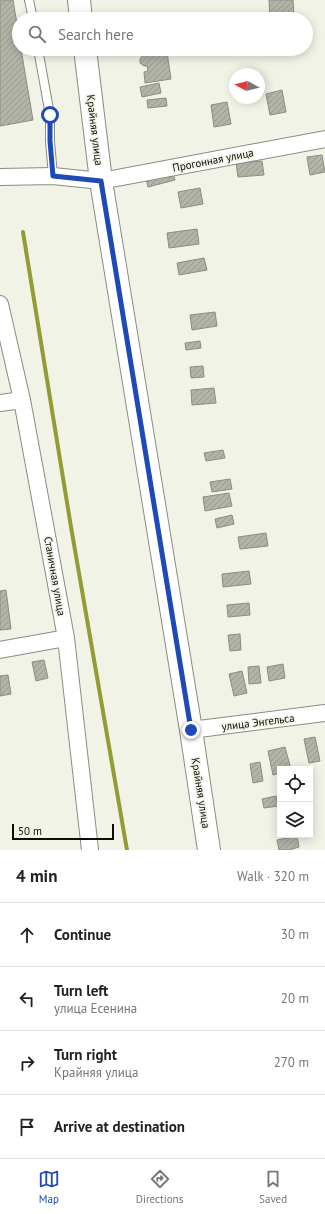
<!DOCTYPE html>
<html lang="en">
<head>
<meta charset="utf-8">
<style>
  :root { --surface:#fff; --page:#f2f2f2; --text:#222; --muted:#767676; --line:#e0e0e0; --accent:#1d4ab7 }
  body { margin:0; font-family:"PT Sans",sans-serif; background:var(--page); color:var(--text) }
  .controls { position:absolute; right:12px; bottom:12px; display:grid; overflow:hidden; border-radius:0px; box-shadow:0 2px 10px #0003 }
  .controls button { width:36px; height:36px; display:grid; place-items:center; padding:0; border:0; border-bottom:1px solid var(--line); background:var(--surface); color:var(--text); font:20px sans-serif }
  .compass { position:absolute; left:229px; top:68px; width:36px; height:36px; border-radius:50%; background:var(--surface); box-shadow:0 2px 10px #0003; rotate:277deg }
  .scale { position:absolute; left:12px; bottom:10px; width:102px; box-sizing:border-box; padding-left:4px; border:2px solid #0c0c08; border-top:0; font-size:11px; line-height:14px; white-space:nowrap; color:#0c0c08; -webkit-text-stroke:3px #f1f3e6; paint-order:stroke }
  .stop { position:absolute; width:12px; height:12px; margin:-9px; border:3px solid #1d4ab7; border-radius:50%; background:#fff }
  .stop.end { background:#1d4ab7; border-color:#fff; box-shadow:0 1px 4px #0008 }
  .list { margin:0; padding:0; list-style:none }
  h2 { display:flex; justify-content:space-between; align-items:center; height:52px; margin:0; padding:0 16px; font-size:17px }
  h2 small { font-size:13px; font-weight:400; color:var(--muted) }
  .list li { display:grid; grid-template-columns:26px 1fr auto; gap:12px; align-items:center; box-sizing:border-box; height:64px; padding:0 16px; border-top:1px solid var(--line) }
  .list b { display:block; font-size:15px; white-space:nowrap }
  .list p { margin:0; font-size:13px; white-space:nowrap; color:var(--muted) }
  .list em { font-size:13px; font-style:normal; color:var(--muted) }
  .icon { flex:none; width:22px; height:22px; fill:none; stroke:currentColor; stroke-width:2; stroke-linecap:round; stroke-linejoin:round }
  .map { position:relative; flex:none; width:325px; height:850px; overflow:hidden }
  .search { position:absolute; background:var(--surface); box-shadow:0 2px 10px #0003; left:12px; right:12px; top:12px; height:44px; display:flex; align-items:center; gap:10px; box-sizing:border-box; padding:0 14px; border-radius:22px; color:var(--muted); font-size:15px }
  .sheet { height:308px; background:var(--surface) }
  nav { display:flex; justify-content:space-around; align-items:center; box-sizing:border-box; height:56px; border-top:1px solid var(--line); background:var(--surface); font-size:11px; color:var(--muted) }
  nav a { display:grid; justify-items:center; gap:2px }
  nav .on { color:var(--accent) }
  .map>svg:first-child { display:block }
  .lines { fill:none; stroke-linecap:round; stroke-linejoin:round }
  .stream { stroke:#939b34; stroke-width:4 }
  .building { fill:url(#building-hatch); stroke:#8b8d81 }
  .lane-casing { stroke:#8b8c81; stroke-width:10 }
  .street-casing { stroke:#8b8c81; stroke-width:18 }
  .secondary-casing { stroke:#8b8c81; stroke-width:24 }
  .lane { stroke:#fff; stroke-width:8 }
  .street { stroke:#fff; stroke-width:16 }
  .secondary { stroke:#fff; stroke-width:22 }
  .route { stroke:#1d4ab7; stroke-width:5 }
  .labels { text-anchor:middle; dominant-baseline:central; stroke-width:3; stroke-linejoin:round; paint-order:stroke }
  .street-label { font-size:11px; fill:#0c0c08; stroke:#f1f3e6 }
</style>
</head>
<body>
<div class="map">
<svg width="325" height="850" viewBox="0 0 325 850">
  <defs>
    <pattern id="building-hatch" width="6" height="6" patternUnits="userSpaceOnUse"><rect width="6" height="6" fill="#b2b4a8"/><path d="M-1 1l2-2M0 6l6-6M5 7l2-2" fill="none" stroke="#989a8f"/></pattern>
  </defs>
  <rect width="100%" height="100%" fill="#f1f3e6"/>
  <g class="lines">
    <!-- stream -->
    <path class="stream" d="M23,232L71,527L127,850"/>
  </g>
  <!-- building -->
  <path class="building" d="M0,0H13L19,36V49H21L33,120L0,126Z
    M269,0H293L294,15L281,16V19H270Z
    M167,52L171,79L145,83L144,72L148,71L147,66H144L140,63V59L143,55Z
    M159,83L161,93L142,97L140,87Z
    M282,90L286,112L270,115L266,94Z
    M166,98L167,106L148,108L147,100Z
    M227,102L231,124L214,127L211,105Z
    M322,155L325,172L310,175L307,157Z
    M262,161L264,175L238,177L236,163Z
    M171,167L175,180L148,187L145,174Z
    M200,188L203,204L181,208L178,192Z
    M197,229L199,244L169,248L167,233Z
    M204,258L207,270L179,275L177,263Z
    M215,312L217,326L192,330L190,315Z
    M200,341L201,348L186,350L185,343Z
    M203,366L204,377L191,378L190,367Z
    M214,388L216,403L192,405L191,390Z
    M223,450L225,458L206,461L204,453Z
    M230,479L232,489L212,492L210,482Z
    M229,493L232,506L205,511L203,497Z
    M232,515L234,524L217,528L215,519Z
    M266,533L268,546L240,549L238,537Z
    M249,571L251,584L223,587L222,574Z
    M6,590L11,629L0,630V591Z
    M249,603L250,615L228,617L227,605Z
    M240,634L241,650L230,651L228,635Z
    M44,660L48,678L36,681L32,662Z
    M283,664L285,678L269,681L267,667Z
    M259,666L261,683L249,684L248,667Z
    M242,671L247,693L234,696L229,674Z
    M8,675L11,694L0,696V676Z
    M315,737L320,761L309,763L304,739Z
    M285,747L291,769H280V773L273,775L268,751Z
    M260,762L263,781L253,783L250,764Z
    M276,796L278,806L264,808L262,799Z
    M297,836L299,847L289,850H279L277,840Z"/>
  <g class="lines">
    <!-- lane casing -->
    <g class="lane-casing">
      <path id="lane" d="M29,0L33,19
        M38,49L50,115V141L53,176"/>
    </g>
    <!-- street casing -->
    <g class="street-casing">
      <path id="street" d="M0,177L53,176L101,181L325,139
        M0,304L22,400L66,638L90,850
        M0,403L22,400
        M0,650L66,638
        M191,730L325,713"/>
    </g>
    <!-- secondary casing -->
    <g class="secondary-casing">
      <path id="secondary" d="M79,0L81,19
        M85,49L101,181L191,730L209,850"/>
    </g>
    <!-- lane -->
    <use href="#lane" class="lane"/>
    <!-- street -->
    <use href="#street" class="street"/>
    <!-- secondary -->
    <use href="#secondary" class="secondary"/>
  </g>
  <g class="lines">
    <!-- route -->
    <path class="route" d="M50,115V141L53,176L101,181L191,730"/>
  </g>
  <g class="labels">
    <!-- street labels -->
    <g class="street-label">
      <text transform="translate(95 130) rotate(83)">Крайняя улица</text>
      <text transform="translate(213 160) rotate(-11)">Прогонная улица</text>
      <text transform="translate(55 576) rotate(80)">Станичная улица</text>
      <text transform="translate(258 722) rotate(-7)">улица Энгельса</text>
      <text transform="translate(201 793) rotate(81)">Крайняя улица</text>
    </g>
  </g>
</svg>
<div class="controls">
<button><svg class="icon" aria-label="locate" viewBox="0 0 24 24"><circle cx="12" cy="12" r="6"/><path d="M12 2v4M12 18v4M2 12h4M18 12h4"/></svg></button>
<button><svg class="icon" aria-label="layers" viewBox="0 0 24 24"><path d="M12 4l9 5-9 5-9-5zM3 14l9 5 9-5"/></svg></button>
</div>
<svg class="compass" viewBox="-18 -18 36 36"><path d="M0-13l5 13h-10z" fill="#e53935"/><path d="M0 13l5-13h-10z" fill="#767676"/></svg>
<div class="scale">50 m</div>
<div class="stop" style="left:50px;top:115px"></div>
<div class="stop end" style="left:191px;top:730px"></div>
<div class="search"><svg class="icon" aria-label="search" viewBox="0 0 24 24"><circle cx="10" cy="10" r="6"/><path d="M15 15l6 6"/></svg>Search here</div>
</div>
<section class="sheet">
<h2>4 min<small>Walk · 320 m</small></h2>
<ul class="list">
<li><svg class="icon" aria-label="ahead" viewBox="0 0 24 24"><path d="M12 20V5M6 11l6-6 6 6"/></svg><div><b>Continue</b></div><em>30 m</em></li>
<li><svg class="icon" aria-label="left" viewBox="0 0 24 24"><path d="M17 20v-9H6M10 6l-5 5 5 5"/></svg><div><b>Turn left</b><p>улица Есенина</p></div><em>20 m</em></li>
<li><svg class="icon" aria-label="right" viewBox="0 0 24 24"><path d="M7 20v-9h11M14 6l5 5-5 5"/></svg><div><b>Turn right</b><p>Крайняя улица</p></div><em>270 m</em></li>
<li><svg class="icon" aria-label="arrive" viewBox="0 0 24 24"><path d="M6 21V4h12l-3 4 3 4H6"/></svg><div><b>Arrive at destination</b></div></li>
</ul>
</section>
<nav>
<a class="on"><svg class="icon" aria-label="map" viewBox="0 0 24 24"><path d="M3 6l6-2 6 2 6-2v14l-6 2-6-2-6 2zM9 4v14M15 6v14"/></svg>Map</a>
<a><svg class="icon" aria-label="directions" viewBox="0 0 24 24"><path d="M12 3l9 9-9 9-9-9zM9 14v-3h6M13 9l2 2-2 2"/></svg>Directions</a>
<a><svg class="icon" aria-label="saved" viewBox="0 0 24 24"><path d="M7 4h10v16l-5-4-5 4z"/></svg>Saved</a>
</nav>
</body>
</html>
